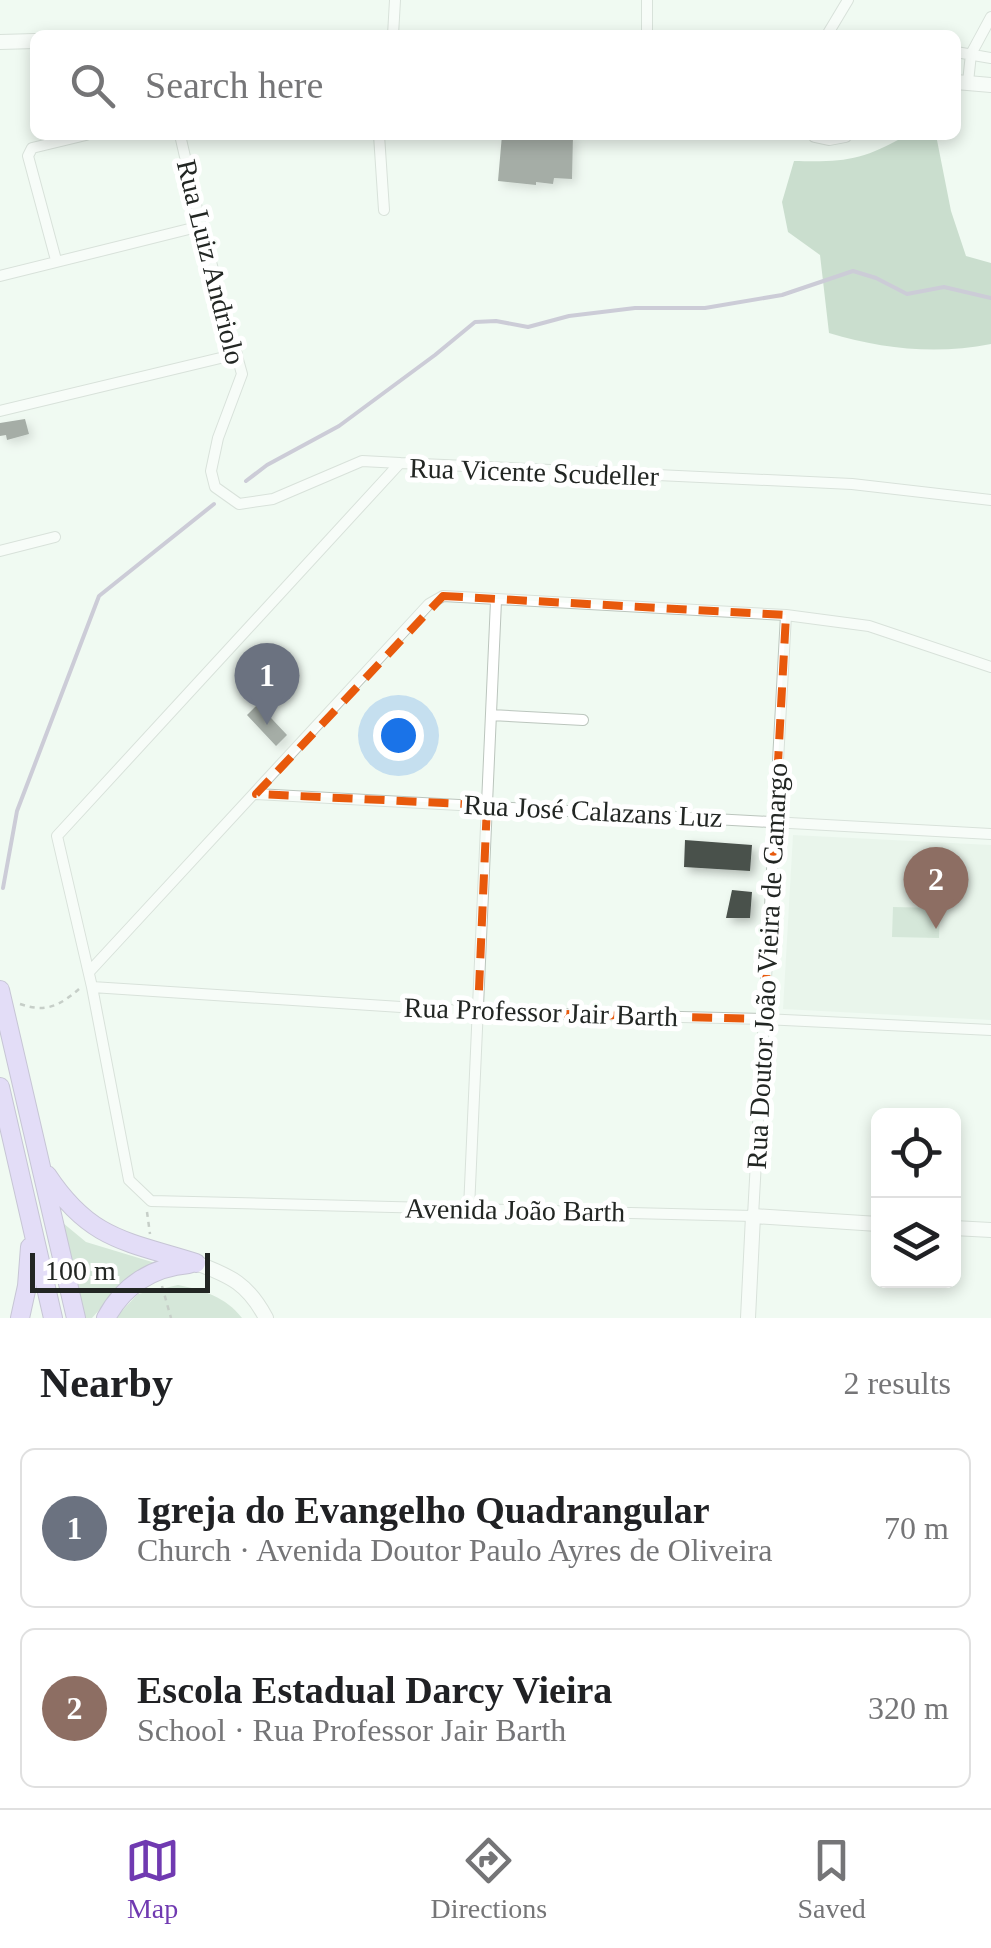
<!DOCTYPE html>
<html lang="en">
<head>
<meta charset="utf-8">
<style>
  :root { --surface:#fff; --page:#f2f2f2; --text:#202124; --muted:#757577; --line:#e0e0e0; --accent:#703ab1 }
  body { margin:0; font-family:Georgia,serif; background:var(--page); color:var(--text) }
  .controls { position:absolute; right:30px; bottom:30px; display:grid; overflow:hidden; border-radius:15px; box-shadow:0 5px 15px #0003 }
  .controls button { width:90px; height:90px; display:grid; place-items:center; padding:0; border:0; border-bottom:2px solid var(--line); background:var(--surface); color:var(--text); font:50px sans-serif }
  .scale { position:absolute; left:30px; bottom:25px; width:180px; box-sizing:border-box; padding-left:10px; border:5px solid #222623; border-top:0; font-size:28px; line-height:35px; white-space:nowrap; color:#222623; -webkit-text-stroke:8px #fff; paint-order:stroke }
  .you { position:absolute; left:398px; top:735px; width:35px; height:35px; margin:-25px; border:8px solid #fff; border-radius:50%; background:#1a73e8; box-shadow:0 0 0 15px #1a73e833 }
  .badge { display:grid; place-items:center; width:65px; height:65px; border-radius:50%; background:var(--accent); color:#fff; font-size:32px; font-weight:700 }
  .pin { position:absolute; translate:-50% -82px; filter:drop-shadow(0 2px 5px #0008) }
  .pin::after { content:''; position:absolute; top:52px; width:35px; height:30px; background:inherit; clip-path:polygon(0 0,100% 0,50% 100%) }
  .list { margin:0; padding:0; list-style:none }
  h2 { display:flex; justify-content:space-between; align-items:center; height:130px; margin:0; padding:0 40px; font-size:42px }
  h2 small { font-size:32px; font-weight:400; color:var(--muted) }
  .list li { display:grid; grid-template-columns:65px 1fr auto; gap:30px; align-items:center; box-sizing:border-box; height:160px; margin:0 20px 20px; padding:0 20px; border:2px solid var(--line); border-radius:15px }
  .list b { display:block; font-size:38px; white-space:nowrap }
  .list p { margin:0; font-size:32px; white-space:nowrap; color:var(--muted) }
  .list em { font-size:32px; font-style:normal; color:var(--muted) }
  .icon { flex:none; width:55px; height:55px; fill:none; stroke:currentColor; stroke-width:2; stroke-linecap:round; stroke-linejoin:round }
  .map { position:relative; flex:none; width:991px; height:1318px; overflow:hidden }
  .search { position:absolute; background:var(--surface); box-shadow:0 5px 15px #0003; left:30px; right:30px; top:30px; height:110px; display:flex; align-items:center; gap:25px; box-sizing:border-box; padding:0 35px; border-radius:15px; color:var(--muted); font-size:38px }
  .sheet { height:490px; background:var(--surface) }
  nav { display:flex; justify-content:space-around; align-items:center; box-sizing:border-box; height:140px; border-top:2px solid var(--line); background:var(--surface); font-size:28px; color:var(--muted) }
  nav a { display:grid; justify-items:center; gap:5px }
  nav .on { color:var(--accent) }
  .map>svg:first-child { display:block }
  .built { fill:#dff0e3 }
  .green { fill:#b4d1ba }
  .forest { fill:#9cbda3 }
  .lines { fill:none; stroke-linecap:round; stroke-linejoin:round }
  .stream { stroke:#a095b7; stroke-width:4 }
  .building { fill:#49514b; filter:url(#shadow) }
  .street-casing { stroke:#bbc5bd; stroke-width:12 }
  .secondary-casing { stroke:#bbc5bd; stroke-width:16 }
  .highway-casing { stroke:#9486b1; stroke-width:20 }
  .path { stroke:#939a94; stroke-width:2.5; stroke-dasharray:5 5; stroke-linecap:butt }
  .street { stroke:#fff; stroke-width:10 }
  .secondary { stroke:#fff; stroke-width:14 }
  .highway { stroke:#d2bafd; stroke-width:18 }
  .marked { fill:none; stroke:#e8590c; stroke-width:8; stroke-dasharray:20 12; stroke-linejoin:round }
  .labels { text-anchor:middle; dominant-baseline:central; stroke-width:10; stroke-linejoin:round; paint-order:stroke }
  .street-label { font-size:28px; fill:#222623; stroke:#fff }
</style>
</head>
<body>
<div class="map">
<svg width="991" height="1318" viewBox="0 0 991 1318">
  <defs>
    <filter id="shadow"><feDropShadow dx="4.5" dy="4.5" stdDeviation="5" flood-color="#0004"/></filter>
  </defs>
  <rect width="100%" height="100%" fill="#f0faf2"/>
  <!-- built -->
  <path class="built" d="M793,835L991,845V1020L783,1009Z"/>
  <!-- green -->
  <path class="green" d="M893,907L940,908L939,938L892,937Z
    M63,1223L86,1242L162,1265L126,1280L92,1318H76Z
    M178,1285C203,1290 226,1297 242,1318H115L138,1294Z"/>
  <!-- forest -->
  <path class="forest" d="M907,135H936L951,211L966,256L991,263V344C936,355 882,349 829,333L820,255L788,232L782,202L794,161C845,162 861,161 907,135Z"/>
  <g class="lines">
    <!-- stream -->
    <path class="stream" d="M246,481L267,465L339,426L435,355L475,322L496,321L528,327L569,316L635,308H705L782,295L853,271L876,278L907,294L944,287L991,298
      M3,888L17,811L99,596L214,504"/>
  </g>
  <!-- building -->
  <path class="building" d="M502,135H573L572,179L554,178L553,184L536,182V185L498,181Z
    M25,419L29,434L7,440L6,435L0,436V423Z
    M258,704L287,735L276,746L247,715Z
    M685,840L752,845L750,871L684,867Z
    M732,890L752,892L750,918H726Z"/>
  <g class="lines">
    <!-- street casing -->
    <g class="street-casing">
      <path id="street" d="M647,0V35
        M393,35L395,0
        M827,35L848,0
        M956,52L991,58
        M968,82L971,54L991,17
        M180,135L201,226L242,374L218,438L211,471L215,487L239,504L273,499L362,461L400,463
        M379,135L384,210
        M56,260L28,156L32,148L86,135
        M0,276L201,226
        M0,411L237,354
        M0,551L55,537
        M786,615L753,1216L151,1201L129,1180L92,987L57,836L400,463L852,484L991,500
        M491,715L583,720
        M256,794L991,834
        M89,972L429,604L443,596L786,615L869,626L991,667
        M92,987L478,1012L764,1019L991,1030
        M469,1209L496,601"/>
    </g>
    <!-- secondary casing -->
    <g class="secondary-casing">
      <path id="secondary" d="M0,42L35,41
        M956,82L991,85
        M815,135L829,138L845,135
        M954,1228L991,1230
        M196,1263C231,1276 248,1284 266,1318
        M748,1318L753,1216L878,1224"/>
    </g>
    <!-- highway casing -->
    <g class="highway-casing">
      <path id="highway" d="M0,990L76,1318
        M0,1087L53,1318
        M47,1175C90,1240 126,1241 196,1263
        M20,1318L27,1286L30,1247
        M106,1318C123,1286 152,1267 189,1264"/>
    </g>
    <!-- path -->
    <path class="path" d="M20,1004C46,1013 59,1006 79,989
      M147,1212L150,1234
      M162,1286L171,1318"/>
    <!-- street -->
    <use href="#street" class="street"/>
    <!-- secondary -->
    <use href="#secondary" class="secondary"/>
    <!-- highway -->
    <use href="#highway" class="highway"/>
  </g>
  <!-- marked area -->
  <path d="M0 0H991V1318H0ZM443,596L786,615L764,1019L478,1012L487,805L256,794Z" fill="#f0faf2" fill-opacity=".55" fill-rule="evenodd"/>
  <path class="marked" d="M443,596L786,615L764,1019L478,1012L487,805L256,794Z"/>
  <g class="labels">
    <!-- street labels -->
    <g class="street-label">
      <text transform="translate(211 262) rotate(76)">Rua Luiz Andriolo</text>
      <text transform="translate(534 472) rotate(2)">Rua Vicente Scudeller</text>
      <text transform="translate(593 811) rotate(3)">Rua José Calazans Luz</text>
      <text transform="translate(767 966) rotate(-87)">Rua Doutor João Vieira de Camargo</text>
      <text transform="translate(541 1012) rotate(2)">Rua Professor Jair Barth</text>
      <text transform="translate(515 1210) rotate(1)">Avenida João Barth</text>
    </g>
  </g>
</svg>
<div class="controls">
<button><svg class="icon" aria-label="locate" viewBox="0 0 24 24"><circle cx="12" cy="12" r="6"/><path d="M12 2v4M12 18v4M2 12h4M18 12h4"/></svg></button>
<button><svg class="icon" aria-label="layers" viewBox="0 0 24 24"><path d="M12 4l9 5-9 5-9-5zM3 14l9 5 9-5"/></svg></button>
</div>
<div class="scale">100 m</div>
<div class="you"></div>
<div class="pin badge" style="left:267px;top:725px;background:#6b7280">1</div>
<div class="pin badge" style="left:936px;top:929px;background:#8d6e63">2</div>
<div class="search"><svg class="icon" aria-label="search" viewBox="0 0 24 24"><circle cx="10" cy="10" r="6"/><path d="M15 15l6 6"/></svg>Search here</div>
</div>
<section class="sheet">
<h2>Nearby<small>2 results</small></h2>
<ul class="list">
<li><span class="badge" style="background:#6b7280">1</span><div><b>Igreja do Evangelho Quadrangular</b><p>Church · Avenida Doutor Paulo Ayres de Oliveira</p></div><em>70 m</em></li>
<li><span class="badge" style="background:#8d6e63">2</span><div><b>Escola Estadual Darcy Vieira</b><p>School · Rua Professor Jair Barth</p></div><em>320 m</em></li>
</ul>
</section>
<nav>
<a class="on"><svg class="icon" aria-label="map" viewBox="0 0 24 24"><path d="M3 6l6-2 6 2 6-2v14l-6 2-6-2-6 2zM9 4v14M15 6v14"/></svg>Map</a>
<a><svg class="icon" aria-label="directions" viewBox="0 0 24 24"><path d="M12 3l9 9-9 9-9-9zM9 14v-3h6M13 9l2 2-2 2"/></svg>Directions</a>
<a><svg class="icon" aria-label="saved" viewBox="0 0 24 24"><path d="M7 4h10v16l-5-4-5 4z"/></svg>Saved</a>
</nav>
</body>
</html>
